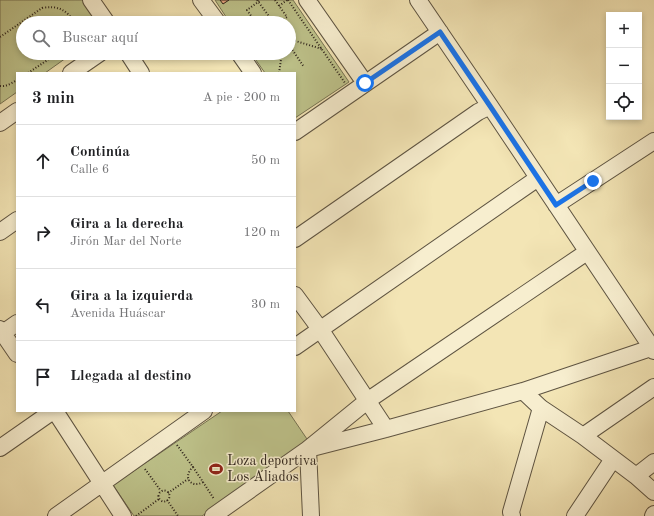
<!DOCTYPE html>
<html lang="es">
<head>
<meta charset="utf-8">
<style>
  :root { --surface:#fff; --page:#f6f6f6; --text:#202124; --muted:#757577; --line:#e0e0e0 }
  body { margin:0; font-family:"Old Standard TT",serif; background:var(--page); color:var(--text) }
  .controls { position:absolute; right:12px; top:12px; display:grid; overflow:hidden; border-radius:0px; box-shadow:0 2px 6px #0003 }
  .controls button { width:36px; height:36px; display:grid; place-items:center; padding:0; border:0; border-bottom:1px solid var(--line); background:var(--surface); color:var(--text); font:20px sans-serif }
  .stop { position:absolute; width:12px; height:12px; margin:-9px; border:3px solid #1a73e8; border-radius:50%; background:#fff }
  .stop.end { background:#1a73e8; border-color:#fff; box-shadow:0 1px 4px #0008 }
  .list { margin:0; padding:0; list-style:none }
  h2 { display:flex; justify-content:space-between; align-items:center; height:52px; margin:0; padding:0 16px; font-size:17px }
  h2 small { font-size:13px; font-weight:400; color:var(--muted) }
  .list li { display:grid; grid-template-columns:26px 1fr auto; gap:12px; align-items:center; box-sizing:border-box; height:72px; padding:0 16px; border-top:1px solid var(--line) }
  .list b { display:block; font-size:15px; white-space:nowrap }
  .list p { margin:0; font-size:13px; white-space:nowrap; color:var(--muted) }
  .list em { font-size:13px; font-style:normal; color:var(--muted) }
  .icon { flex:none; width:22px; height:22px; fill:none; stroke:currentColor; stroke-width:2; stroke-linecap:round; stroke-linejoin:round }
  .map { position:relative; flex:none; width:654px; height:516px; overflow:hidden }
  .search { position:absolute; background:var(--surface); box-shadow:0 2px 6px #0003; left:16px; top:16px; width:280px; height:44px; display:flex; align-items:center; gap:10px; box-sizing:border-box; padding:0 14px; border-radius:22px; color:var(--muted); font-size:15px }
  .panel { position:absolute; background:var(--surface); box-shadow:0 2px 6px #0003; left:16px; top:72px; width:280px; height:340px; border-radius:0px }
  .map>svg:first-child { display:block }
  .green { fill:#bec38b; stroke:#767353 }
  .building { fill:#e8a480; stroke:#2d231b }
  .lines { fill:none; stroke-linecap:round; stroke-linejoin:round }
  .minor-casing { stroke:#5e5442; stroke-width:18 }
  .path { stroke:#2d231b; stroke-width:2; stroke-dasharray:1 2; stroke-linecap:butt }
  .minor { stroke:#f7eecf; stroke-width:16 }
  .route { stroke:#1a73e8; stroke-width:5 }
  .labels { text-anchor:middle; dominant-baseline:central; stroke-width:3; stroke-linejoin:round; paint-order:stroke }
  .poi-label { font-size:14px; fill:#2d231b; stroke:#f7eecf; text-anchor:start }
</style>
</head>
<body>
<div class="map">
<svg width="654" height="516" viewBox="0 0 654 516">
  <rect width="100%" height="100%" fill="#f3e5b5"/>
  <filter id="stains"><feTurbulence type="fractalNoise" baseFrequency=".005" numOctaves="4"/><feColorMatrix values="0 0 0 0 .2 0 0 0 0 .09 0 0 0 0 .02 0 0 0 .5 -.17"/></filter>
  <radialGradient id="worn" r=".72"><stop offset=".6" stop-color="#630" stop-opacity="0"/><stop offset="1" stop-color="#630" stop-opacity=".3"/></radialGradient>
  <!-- green -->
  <path class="green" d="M0,0H83L100,23H23V53H73L45,73H17V92L0,104Z
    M215,0H293L349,82L295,118V73H265L251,53H289V23H230Z
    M222,411H288L309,442L202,516H134L113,485Z"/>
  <!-- building -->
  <path class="building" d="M220,0H229L223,4Z"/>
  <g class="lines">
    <!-- minor casing -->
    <g class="minor-casing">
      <path id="minor" d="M91,0L107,23
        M201,0L218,23
        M307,0L365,83
        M418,0L490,106L654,351
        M128,53L141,73
        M239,53L253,73
        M71,73L100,53
        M0,123L17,111
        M295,132L440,32
        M556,205L654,141
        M0,232L17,220
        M295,239L478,112L490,106
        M295,295L320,329L386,429
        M0,329L17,354
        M0,335L17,323
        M295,347L538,178
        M523,391L541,408L583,436L636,476L654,492
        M55,411L123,516
        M583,436L654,387
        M0,448L53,411
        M636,476L654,462
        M56,516L204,411
        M213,516L308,449L367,401L587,252
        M311,516L308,449L386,429L523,391L651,348
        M512,516L511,512L541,408
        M575,516L613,459
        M653,516L654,514"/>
    </g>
    <!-- path -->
    <path class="path" d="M257,0L274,23
      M275,0L287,17L278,23
      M288,0L345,83
      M279,6L287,0
      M250,23L254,20
      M256,23L247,10L261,0
      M0,37L42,8C58,5 67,10 75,23
      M289,39L322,49
      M289,45L304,67
      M28,73L58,53
      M279,73L282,53
      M0,86C6,87 12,83 17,80
      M177,445L193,467
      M193,467L203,482C191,489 182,477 193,467Z
      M145,469L161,491
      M203,482L214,499
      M158.5 496a5.5 5.5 0 1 1 11 0a5.5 5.5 0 1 1-11 0Z
      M168,493L188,479
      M167,500L178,516
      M136,516L159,499"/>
    <!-- minor -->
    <use href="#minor" class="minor"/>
  </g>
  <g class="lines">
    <!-- route -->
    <path class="route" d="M365,83L440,32L490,106L556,205L593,181"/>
  </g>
  <!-- icons -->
  <defs>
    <g id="stadium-bare" transform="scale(1.08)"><path d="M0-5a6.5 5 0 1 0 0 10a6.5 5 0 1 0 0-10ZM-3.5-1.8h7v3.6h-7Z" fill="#8f2418" stroke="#f7eecf" stroke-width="2.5" paint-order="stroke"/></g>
  </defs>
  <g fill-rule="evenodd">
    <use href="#stadium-bare" x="216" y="469"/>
  </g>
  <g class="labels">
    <!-- poi labels -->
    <g class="poi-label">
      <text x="227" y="461">Loza deportiva<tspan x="227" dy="16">Los Aliados</tspan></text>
    </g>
  </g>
  <rect width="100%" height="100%" filter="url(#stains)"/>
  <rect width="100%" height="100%" fill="url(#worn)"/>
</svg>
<div class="controls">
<button>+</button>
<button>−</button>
<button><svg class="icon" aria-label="locate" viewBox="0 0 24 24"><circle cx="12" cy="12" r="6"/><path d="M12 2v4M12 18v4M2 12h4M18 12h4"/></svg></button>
</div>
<div class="stop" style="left:365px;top:83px"></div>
<div class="stop end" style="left:593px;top:181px"></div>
<div class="search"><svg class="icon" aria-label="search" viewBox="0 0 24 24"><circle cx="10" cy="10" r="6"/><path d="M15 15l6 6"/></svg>Buscar aquí</div>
<section class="panel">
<h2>3 min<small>A pie · 200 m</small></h2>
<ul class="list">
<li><svg class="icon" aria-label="ahead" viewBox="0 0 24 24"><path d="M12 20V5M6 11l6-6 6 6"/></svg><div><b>Continúa</b><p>Calle 6</p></div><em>50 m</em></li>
<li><svg class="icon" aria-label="right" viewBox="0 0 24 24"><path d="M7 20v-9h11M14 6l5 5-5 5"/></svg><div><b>Gira a la derecha</b><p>Jirón Mar del Norte</p></div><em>120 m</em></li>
<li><svg class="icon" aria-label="left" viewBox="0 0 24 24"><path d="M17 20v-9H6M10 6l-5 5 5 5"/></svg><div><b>Gira a la izquierda</b><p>Avenida Huáscar</p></div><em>30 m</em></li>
<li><svg class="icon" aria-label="arrive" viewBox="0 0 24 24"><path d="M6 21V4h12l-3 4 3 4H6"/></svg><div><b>Llegada al destino</b></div></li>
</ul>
</section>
</div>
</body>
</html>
